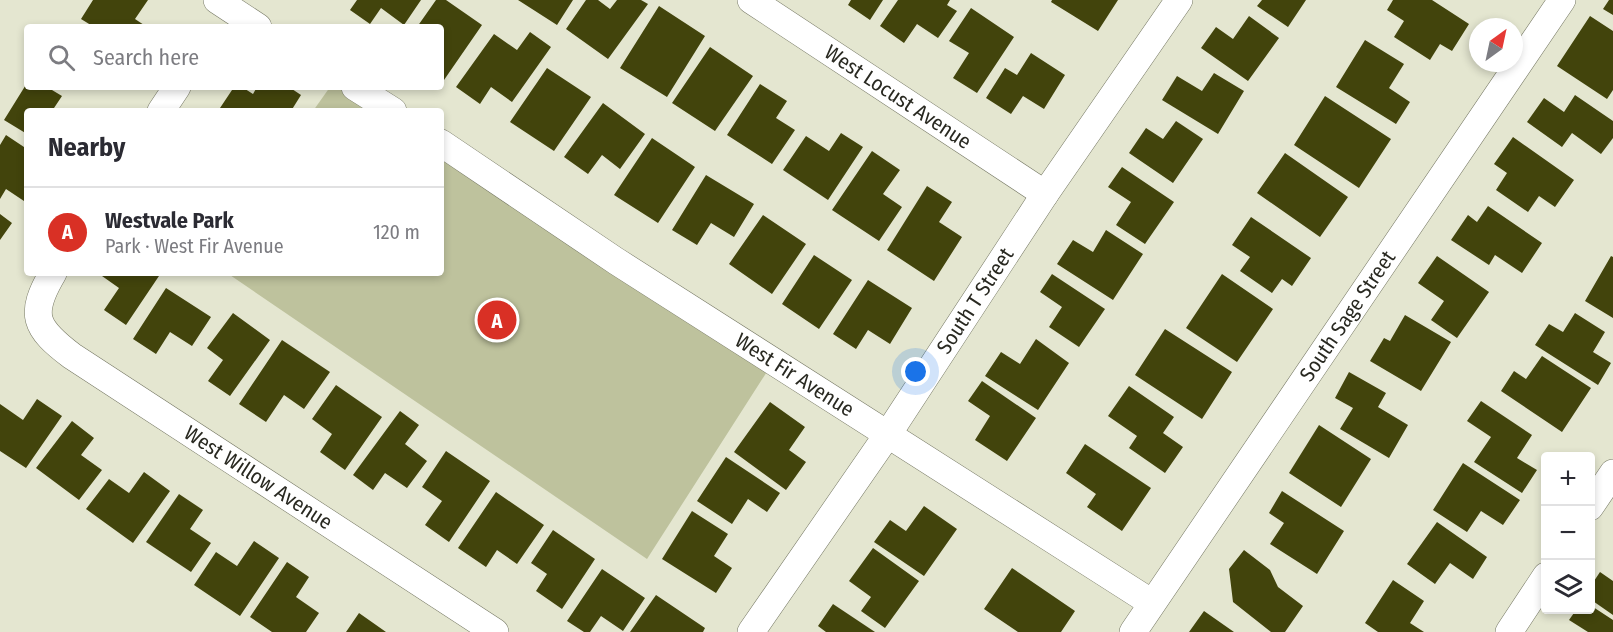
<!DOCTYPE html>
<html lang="en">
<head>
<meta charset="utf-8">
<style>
  :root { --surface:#fff; --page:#f2f2f3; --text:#2b2b33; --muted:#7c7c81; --line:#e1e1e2; --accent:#d93025 }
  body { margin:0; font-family:"Fira Sans Condensed",sans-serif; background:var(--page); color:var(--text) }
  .controls { position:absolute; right:18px; bottom:18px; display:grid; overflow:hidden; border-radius:6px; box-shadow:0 3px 9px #0003 }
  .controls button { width:54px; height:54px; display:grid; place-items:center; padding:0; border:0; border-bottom:2px solid var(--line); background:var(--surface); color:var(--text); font:30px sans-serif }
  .compass { position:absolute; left:1469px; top:18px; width:54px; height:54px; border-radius:50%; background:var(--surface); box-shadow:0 3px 9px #0003; rotate:33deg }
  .you { position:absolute; left:916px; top:372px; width:21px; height:21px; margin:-15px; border:4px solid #fff; border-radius:50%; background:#1a73e8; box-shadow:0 0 0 9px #1a73e833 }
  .badge { display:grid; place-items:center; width:39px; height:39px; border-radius:50%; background:var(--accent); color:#fff; font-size:20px; font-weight:700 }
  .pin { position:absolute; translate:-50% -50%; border:3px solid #fff; box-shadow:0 2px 6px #0006 }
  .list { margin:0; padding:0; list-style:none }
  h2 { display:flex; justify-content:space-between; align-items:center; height:78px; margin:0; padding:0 24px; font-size:26px }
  h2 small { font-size:20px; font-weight:400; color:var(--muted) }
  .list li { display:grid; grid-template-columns:39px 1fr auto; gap:18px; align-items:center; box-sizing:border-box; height:90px; padding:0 24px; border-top:2px solid var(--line) }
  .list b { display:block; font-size:22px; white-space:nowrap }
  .list p { margin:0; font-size:20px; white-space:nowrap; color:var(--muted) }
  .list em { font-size:20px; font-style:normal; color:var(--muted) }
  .icon { flex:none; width:33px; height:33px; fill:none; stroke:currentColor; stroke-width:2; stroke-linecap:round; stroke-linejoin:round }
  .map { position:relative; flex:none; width:1613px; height:632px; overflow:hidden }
  .search { position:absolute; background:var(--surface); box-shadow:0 3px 9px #0003; left:24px; top:24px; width:420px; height:66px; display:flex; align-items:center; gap:15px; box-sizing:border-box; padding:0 21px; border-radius:6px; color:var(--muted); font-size:22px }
  .panel { position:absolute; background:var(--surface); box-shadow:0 3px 9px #0003; left:24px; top:108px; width:420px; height:168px; border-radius:6px }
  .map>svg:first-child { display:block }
  .green { fill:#bec29d }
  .building { fill:#42440c }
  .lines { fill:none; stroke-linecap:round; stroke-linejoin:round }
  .minor-casing { stroke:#757763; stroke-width:28 }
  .minor { stroke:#fff; stroke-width:27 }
  .labels { text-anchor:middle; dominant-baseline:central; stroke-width:6; stroke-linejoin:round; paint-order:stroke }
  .street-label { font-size:21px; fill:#292921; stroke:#e4e6d0 }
</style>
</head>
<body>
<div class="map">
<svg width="1613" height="632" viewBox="0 0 1613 632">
  <rect width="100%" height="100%" fill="#e4e6d0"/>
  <!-- green -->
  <path class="green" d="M330,87H346L382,111H313Z
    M441,150L770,367L647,559L227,273H441Z"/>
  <!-- building -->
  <path class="building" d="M93,0H148L135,19L147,27H94L81,19Z
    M357,0H421L404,25L381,8L370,24L350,10Z
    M436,0H446L482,25L444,80L441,78V27H417Z
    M518,0H573L557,25Z
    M586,0H598L610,9L617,0H641L648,4L608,59L566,29Z
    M851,0H883L870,20L848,5Z
    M898,0H950L947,5L957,11L938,38L917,24L904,43L880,26Z
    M1052,0H1118L1098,31L1051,2Z
    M1262,0H1306L1288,27L1257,6Z
    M1393,0H1432L1469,24L1452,51L1440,44L1430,60L1394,37L1404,21L1387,10Z
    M1609,0H1613V15L1603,9Z
    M659,6L705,36L667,97L620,68Z
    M971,8L1014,37L977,93L953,78L969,53L949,41Z
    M1249,16L1279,38L1248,81L1201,48L1216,27L1233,39Z
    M1590,16L1613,31V90L1607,99L1557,66Z
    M530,32L551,47L512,102L491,87L480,104L456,87L494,34L517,50Z
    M1365,40L1404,64L1389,88L1410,102L1396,124L1336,87Z
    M710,47L753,76L715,131L672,103Z
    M1031,53L1065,75L1044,109L1023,96L1011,114L986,98L1005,68L1017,75Z
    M547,68L591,97L554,151L510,122Z
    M1214,73L1244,91L1218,134L1162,100L1177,76L1202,91Z
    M27,83V87H47L62,96L52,111H27V134L4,120Z
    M760,84L787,101L776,118L795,130L772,164L727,135Z
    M234,87H242L253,94L257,87H289L301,95L291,111H225L220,108Z
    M1575,95L1613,121V138L1601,154L1572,133L1562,147L1527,122L1544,98L1564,112Z
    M1325,96L1391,139L1359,188L1294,145Z
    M603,103L645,134L620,169L602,155L588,174L564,157Z
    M1176,121L1203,139L1173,183L1129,153L1146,128L1163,139Z
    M841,133L863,147L828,200L783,170L806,136L829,151Z
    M6,135L27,149V203L6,189L0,199V145Z
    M1513,137L1574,180L1555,207L1539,196L1528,212L1496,190L1507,173L1494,164Z
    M652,138L695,167L658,223L614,195Z
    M872,151L900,170L883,194L902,207L879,241L832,210Z
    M1285,153L1348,197L1320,237L1257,193Z
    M1122,167L1174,202L1145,244L1116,225L1131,202L1108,187Z
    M706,175L754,204L734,237L711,223L697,245L672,230Z
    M927,186L952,202L939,222L962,237L934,281L887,250Z
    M1488,206L1542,243L1522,273L1495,255L1489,265L1451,240L1468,215L1477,222Z
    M0,214L12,223L0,240Z
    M763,215L806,244L772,294L729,264Z
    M1251,217L1311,258L1292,286L1282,279L1272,293L1240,271L1250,257L1232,245Z
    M1106,230L1143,254L1113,300L1057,264L1073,240L1093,252Z
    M814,255L852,280L819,329L782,304Z
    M1437,256L1489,292L1457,338L1431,320L1444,301L1418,283Z
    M1611,256L1613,257V318L1585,301Z
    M103,273H161L126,325L104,310L119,288L102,276Z
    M1052,274L1105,309L1079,347L1049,327L1062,307L1040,292Z
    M1222,274L1273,309L1237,362L1186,328Z
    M868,280L912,308L890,344L868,330L856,349L833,334Z
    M166,288L211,317L192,346L170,332L156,354L133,339Z
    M233,313L270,340L230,396L208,381L223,360L207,348Z
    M1575,313L1605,332L1593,352L1611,363L1598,385L1535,345L1549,324L1563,332Z
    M1405,315L1451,342L1421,391L1370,361L1384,338L1390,341Z
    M1165,329L1232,372L1202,419L1135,375Z
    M1036,339L1069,363L1038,410L985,376L1001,352L1020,364Z
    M282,340L330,372L304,409L284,395L266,422L239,404Z
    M1542,356L1591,388L1562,432L1501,391L1514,371L1526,379Z
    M1349,372L1386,393L1378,407L1408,425L1389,458L1340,429L1353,408L1335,398Z
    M982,381L1036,418L1007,461L975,440L990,416L968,401Z
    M336,385L382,417L345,470L320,452L332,434L312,419Z
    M1129,386L1174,417L1163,433L1183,447L1165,473L1129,448L1137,436L1108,416Z
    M37,399L62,416L26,468L0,451V404L23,420Z
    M1481,401L1532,435L1517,458L1537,470L1522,493L1474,462L1491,437L1467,421Z
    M770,402L805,427L789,450L806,462L786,490L734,452Z
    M400,411L419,425L405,444L427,461L407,488L385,473L373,490L353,475Z
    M72,421L94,438L81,455L102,470L79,500L36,468Z
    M1319,425L1371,459L1341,507L1289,473Z
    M1085,444L1151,488L1122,531L1087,507L1096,494L1066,473Z
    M446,451L490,481L449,542L425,525L442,501L422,487Z
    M726,457L780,493L767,512L748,499L732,524L697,501Z
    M1463,463L1520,500L1503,525L1481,511L1467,532L1433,510Z
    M144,472L170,491L133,543L86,509L109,479L129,493Z
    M1282,491L1344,531L1317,574L1270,544L1284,523L1269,513Z
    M496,492L544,525L517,564L497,550L486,567L458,548Z
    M179,494L203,510L190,529L211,543L191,572L146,542Z
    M924,506L957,529L924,576L874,542L890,520L906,531Z
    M692,511L728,534L714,556L732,568L716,593L662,559Z
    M1437,522L1487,557L1473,579L1450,563L1435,584L1407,564Z
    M553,530L595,559L562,609L536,591L547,574L531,563Z
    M254,541L279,558L240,616L194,585L216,552L237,566Z
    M873,548L919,581L885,628L861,611L871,597L849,581Z
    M1244,550L1270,570L1278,587L1303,606L1285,632H1271L1233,602L1229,569Z
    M287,562L309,577L296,597L319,613L306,632H272L250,617Z
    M1012,568L1075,611L1061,632H1018L984,609Z
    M602,569L645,598L623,631L601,616L590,632H584L567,621Z
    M1600,572L1613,581V615L1590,599V587Z
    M1393,580L1424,601L1410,623L1424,632H1378L1365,623Z
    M656,595L705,628L703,632H630Z
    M833,604L875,632H826L818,626Z
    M1590,605L1613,620V632H1588L1569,620L1576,610H1590Z
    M1204,611L1234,632H1189Z
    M359,613L386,632H346Z"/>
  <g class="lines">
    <!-- minor casing -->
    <g class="minor-casing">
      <g id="minor">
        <path d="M217,0L258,27"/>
        <path id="s1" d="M751,0L1045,194"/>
        <path d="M355,87L393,111"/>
        <path d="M161,111L177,87"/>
        <path id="s2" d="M441,143L616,261L1152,603"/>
        <path id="s3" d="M53,273C28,315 35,328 72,356L495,632"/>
        <path d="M1590,507L1613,473"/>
        <path id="s4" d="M751,632L888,434L1045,194L1179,0"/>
        <path id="s5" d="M1133,632L1562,0"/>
        <path d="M1509,632L1546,576"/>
      </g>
    </g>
    <!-- minor -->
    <use href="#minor" class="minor"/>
  </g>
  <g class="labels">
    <!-- street labels -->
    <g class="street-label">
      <text stroke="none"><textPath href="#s1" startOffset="176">West Locust Avenue</textPath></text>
      <text stroke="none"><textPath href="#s4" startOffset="400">South T Street</textPath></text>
      <text stroke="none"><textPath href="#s5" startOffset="382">South Sage Street</textPath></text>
      <text stroke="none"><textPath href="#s2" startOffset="423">West Fir Avenue</textPath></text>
      <text stroke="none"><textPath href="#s3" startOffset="322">West Willow Avenue</textPath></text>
    </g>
  </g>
</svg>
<div class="controls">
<button>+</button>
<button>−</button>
<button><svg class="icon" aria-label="layers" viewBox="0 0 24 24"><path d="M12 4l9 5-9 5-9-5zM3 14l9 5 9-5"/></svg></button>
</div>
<svg class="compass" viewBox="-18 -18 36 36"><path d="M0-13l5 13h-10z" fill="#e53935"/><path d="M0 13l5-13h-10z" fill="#7c7c81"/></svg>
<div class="you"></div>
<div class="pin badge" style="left:497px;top:320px">A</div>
<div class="search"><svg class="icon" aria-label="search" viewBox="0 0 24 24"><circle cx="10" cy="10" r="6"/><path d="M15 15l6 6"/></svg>Search here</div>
<section class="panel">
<h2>Nearby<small></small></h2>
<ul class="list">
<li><span class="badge">A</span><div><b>Westvale Park</b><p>Park · West Fir Avenue</p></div><em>120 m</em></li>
</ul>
</section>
</div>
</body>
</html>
